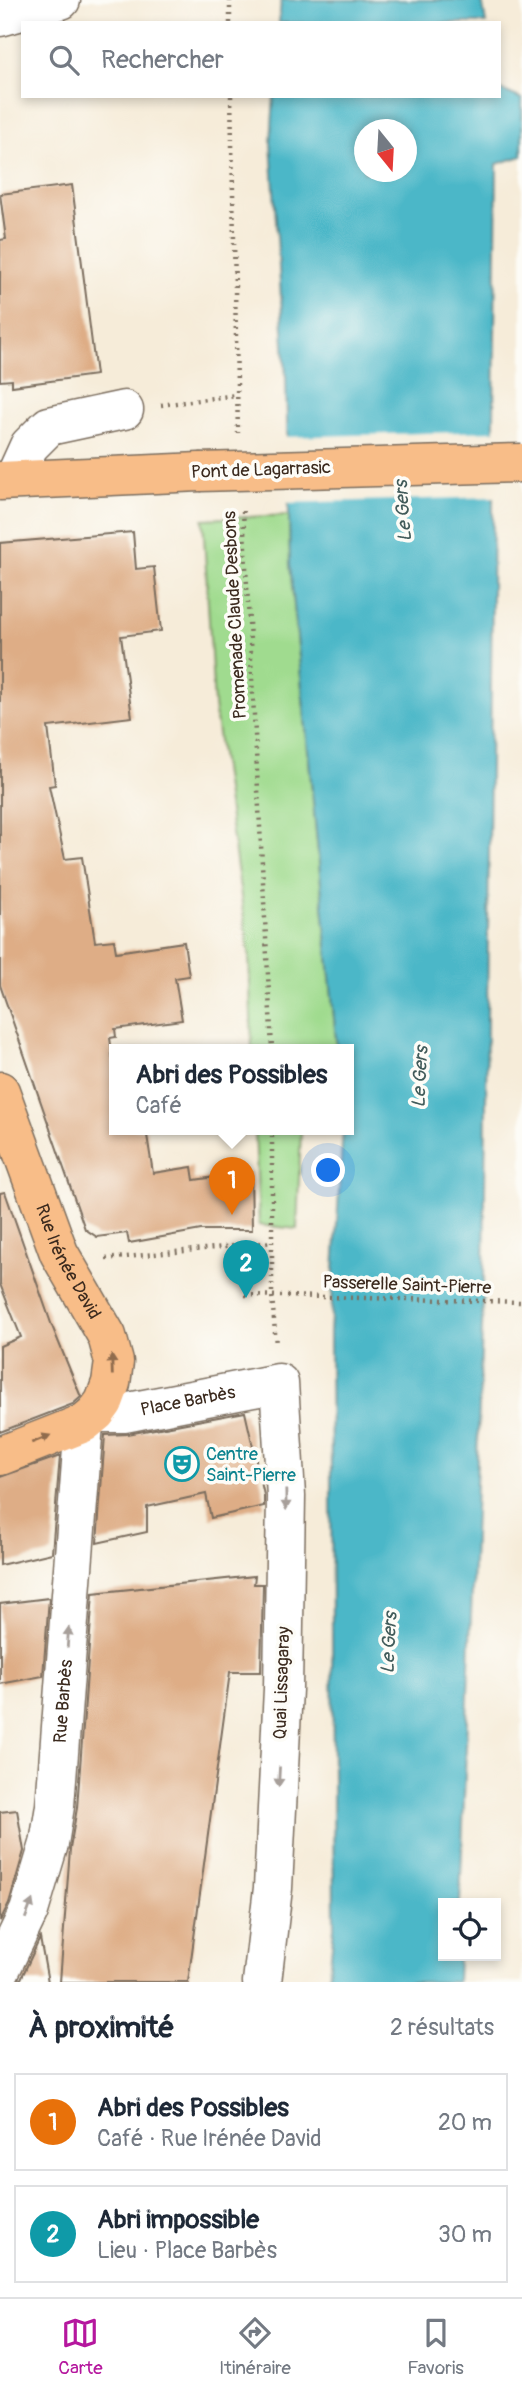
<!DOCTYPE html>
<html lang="fr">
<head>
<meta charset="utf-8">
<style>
  :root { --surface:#fff; --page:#f6f6f7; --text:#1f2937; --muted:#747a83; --line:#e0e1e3; --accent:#b5179e }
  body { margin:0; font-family:Pangolin,sans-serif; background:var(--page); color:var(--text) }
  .controls { position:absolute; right:21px; bottom:21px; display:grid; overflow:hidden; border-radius:0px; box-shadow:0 4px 10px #0003 }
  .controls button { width:63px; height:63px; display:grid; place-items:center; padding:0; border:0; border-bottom:2px solid var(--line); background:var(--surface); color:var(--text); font:35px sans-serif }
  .compass { position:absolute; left:354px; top:119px; width:63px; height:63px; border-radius:50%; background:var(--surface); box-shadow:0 4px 10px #0003; rotate:162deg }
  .you { position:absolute; left:329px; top:1171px; width:24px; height:24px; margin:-18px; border:5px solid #fff; border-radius:50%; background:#1a73e8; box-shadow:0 0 0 10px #1a73e833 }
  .badge { display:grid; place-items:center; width:46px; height:46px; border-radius:50%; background:var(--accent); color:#fff; font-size:23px; font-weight:700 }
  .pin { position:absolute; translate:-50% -58px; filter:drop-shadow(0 2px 4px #0008) }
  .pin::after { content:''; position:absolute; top:37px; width:24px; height:21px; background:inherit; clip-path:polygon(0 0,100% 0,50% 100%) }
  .popup { position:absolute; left:109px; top:1044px; width:245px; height:91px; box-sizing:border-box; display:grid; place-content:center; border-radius:0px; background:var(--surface); filter:drop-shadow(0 2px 5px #0005); font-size:23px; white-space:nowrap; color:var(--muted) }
  .popup b { font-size:26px; color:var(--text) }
  .popup::after { content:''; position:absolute; left:50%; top:100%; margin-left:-14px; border:14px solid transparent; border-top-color:var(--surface) }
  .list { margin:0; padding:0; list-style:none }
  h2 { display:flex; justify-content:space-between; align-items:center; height:91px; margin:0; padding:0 28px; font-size:30px }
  h2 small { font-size:23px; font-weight:400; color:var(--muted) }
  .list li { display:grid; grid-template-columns:46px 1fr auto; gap:21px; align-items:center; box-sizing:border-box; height:98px; margin:0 14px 14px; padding:0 14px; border:2px solid var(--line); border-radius:0px }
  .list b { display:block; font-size:26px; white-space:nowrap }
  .list p { margin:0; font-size:23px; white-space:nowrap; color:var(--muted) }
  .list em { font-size:23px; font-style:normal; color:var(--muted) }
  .icon { flex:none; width:38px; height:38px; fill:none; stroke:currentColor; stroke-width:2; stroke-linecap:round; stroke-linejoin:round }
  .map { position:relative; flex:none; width:522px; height:1982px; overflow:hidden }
  .search { position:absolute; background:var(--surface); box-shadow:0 4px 10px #0003; left:21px; right:21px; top:21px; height:77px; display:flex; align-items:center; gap:18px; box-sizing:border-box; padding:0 24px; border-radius:0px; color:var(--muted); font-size:26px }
  .sheet { height:315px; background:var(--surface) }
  nav { display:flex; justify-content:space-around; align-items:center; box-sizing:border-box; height:98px; border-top:2px solid var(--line); background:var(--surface); font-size:19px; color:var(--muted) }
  nav a { display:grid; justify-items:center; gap:4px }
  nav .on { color:var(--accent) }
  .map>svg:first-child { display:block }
  .grass { fill:#a0db8f; stroke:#6e8256; stroke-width:2 }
  .water { fill:#4cb7c8; stroke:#447073; stroke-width:2; fill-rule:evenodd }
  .pier { fill:#f6ecd9 }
  .building { fill:#dead86 }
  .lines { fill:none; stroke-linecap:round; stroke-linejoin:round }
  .minor-casing { stroke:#7c6e5f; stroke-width:41 }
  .major-casing { stroke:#7c6e5f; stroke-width:41 }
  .path { stroke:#7c6e5f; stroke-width:4.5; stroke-dasharray:2 5; stroke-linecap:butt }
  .minor { stroke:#fff; stroke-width:38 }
  .major { stroke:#f8bd88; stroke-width:38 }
  .major-bridge-casing { stroke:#7c6e5f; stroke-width:41; stroke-linecap:butt }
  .major-bridge { stroke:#f8bd88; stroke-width:38 }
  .oneway { fill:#906c4e }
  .oneway2 { fill:#a79f9a }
  .labels { text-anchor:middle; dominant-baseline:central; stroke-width:7; stroke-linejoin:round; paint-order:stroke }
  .street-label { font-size:18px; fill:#3b2a1e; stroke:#fdfcf7 }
  .culture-label { font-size:18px; fill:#0d838f; stroke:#fdfcf7; text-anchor:start }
  .water-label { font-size:19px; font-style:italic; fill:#415b5a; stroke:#fdfcf7 }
</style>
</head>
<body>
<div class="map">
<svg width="522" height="1982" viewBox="0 0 522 1982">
  <rect width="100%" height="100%" fill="#fdfcf7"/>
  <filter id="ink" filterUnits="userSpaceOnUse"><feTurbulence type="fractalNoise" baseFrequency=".0143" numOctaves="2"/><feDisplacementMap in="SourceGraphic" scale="14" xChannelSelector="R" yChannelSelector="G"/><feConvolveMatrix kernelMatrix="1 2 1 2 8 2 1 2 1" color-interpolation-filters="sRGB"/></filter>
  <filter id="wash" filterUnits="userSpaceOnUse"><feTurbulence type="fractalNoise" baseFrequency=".00686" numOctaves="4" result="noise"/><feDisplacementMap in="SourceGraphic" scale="28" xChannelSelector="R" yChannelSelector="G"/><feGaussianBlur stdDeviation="1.57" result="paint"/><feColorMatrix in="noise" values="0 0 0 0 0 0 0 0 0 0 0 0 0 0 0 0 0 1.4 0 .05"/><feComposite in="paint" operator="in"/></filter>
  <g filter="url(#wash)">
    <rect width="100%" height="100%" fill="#f6ecd9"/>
    <!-- grass -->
    <path class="grass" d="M289,515L290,564L337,1049H252L249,953L214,705L203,519Z
      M255,1129H301L297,1229L259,1225Z"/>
    <!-- water -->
    <path class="water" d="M281,0H482L486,23H279Z
      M499,89L522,99V156L497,164L484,1276L460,1903H443V1956H458L457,1982H328L334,1927L330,1333L343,1129H349V1049H337L290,564L286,376L271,143L274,96H499ZM364,130H406V172H364Z"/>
    <!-- pier -->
    <path class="pier" d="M497,431V497L285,503L284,437Z"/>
    <g id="blocks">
      <!-- building -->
      <path class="building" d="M72,185L96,375L12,386V380L0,381V240L6,239L0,194Z
        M133,532L136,569L154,567L161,631L121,636L132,717L48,727L55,785L49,786L65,859L82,857L95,942L114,940L116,952L184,942L189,976L175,978L182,1020L115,1029L116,1037L110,1038L115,1075V1129H146L153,1173L192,1167L194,1180L251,1172L252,1230H201L129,1243L127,1233L97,1237L85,1229L0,985V543Z
        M5,1192L52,1326L81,1397L73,1404L0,1432V1346L21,1337L0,1284V1193Z
        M245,1412L264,1495V1506L211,1518L206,1494L147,1507V1532L97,1543L105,1435L128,1434Z
        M60,1456L52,1553L0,1565V1477Z
        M255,1576L254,1584H263L261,1672H230L188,1982H60L70,1849L77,1808L93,1593Z
        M49,1598L43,1676L0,1684V1604Z
        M17,1810L24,1851L9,1903L0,1921V1812Z
        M40,1938L48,1982H19L20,1981Z"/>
    </g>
  </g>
  <g filter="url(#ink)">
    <use href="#blocks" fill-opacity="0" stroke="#7c6e5f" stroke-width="2"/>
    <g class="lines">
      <!-- minor casing -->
      <g class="minor-casing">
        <g id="minor">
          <path d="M0,17L61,0"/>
          <path d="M14,479L29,446L49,426L124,410"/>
          <path id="s1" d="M96,1413H124L279,1383L286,1496L283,1689L273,1888L262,1982"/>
          <path id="s2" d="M0,1971L29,1911L49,1844L55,1806L84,1423"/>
        </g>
      </g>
      <!-- major casing -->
      <g class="major-casing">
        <g id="major">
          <path d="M0,481L200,472"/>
          <path id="s3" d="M0,1091L59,1253L107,1336L114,1362L111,1383L104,1402L96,1413L84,1423L0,1456"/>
        </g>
      </g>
      <!-- path -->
      <path class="path" d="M230,0V23
        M231,96L238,433
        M161,405L236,395
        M243,511L272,1049
        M272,1129V1295L276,1345
        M106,1259L273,1242
        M245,1295L522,1302"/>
      <!-- minor -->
      <use href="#minor" class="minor"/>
      <!-- major -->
      <use href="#major" class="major"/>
      <!-- major-bridge casing -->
      <g class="major-bridge-casing">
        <path id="major-bridge" d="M200,472L522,463"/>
      </g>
      <!-- major-bridge -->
      <use href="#major-bridge" class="major-bridge"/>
    </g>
    <!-- one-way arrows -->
    <defs><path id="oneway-solid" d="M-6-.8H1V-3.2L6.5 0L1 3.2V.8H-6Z" transform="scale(1.75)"/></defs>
    <g class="oneway">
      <use href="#oneway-solid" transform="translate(112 1365) rotate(-92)"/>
      <use href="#oneway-solid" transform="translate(41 1439) rotate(-22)"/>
    </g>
    <g class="oneway2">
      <use href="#oneway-solid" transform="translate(286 1500) rotate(89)"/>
      <use href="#oneway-solid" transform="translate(68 1637) rotate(-86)"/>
      <use href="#oneway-solid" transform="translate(279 1777) rotate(93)"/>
      <use href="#oneway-solid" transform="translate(29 1909) rotate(-69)"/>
    </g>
  </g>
  <!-- icons -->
  <defs>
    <g id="theatre-ring" transform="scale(1.75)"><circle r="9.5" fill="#fdfcf7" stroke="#0f9aa8" stroke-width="1.5"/><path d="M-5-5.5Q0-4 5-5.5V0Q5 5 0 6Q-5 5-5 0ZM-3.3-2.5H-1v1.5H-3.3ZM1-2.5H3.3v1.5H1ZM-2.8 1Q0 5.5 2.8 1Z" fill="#0f9aa8"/></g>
  </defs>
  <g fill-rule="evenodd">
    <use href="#theatre-ring" x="182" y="1464"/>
  </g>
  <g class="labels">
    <!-- street labels -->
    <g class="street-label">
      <text transform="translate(261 470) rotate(-2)">Pont de Lagarrasic</text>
      <text transform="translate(235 615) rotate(-93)">Promenade Claude Desbons</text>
      <text stroke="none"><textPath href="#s3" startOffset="184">Rue Irénée David</textPath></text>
      <text transform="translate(407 1285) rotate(2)">Passerelle Saint-Pierre</text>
      <text stroke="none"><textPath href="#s1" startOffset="93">Place Barbès</textPath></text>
      <text transform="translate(282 1683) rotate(-88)">Quai Lissagaray</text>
      <text stroke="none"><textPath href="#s2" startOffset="280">Rue Barbès</textPath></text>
    </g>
    <!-- culture labels -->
    <g class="culture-label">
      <text x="206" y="1454">Centre<tspan x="206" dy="21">Saint-Pierre</tspan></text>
    </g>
    <!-- water labels -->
    <g class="water-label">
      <text transform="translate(403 511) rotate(-94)">Le Gers</text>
      <text transform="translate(420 1077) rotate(-87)">Le Gers</text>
      <text transform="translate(389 1643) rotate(-87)">Le Gers</text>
    </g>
  </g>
</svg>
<div class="controls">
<button><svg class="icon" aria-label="locate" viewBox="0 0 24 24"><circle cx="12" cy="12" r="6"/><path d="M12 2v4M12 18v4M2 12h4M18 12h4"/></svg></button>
</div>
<svg class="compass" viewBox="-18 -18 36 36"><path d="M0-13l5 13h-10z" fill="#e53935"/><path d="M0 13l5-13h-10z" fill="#747a83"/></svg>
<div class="you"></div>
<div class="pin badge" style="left:232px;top:1215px;background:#e8710a">1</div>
<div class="popup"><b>Abri des Possibles</b>Café</div>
<div class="pin badge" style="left:246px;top:1298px;background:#0f9aa8">2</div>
<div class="search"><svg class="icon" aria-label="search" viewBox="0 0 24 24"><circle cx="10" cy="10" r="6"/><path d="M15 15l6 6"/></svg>Rechercher</div>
</div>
<section class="sheet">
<h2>À proximité<small>2 résultats</small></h2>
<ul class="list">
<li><span class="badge" style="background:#e8710a">1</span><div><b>Abri des Possibles</b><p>Café · Rue Irénée David</p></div><em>20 m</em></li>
<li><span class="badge" style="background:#0f9aa8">2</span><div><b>Abri impossible</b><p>Lieu · Place Barbès</p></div><em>30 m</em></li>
</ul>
</section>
<nav>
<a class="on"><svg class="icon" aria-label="map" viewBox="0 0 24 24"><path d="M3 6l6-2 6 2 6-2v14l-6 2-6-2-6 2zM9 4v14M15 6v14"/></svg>Carte</a>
<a><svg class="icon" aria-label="directions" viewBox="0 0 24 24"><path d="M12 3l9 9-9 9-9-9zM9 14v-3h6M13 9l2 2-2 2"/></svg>Itinéraire</a>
<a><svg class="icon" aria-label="saved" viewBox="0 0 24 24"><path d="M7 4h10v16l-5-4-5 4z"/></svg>Favoris</a>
</nav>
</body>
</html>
